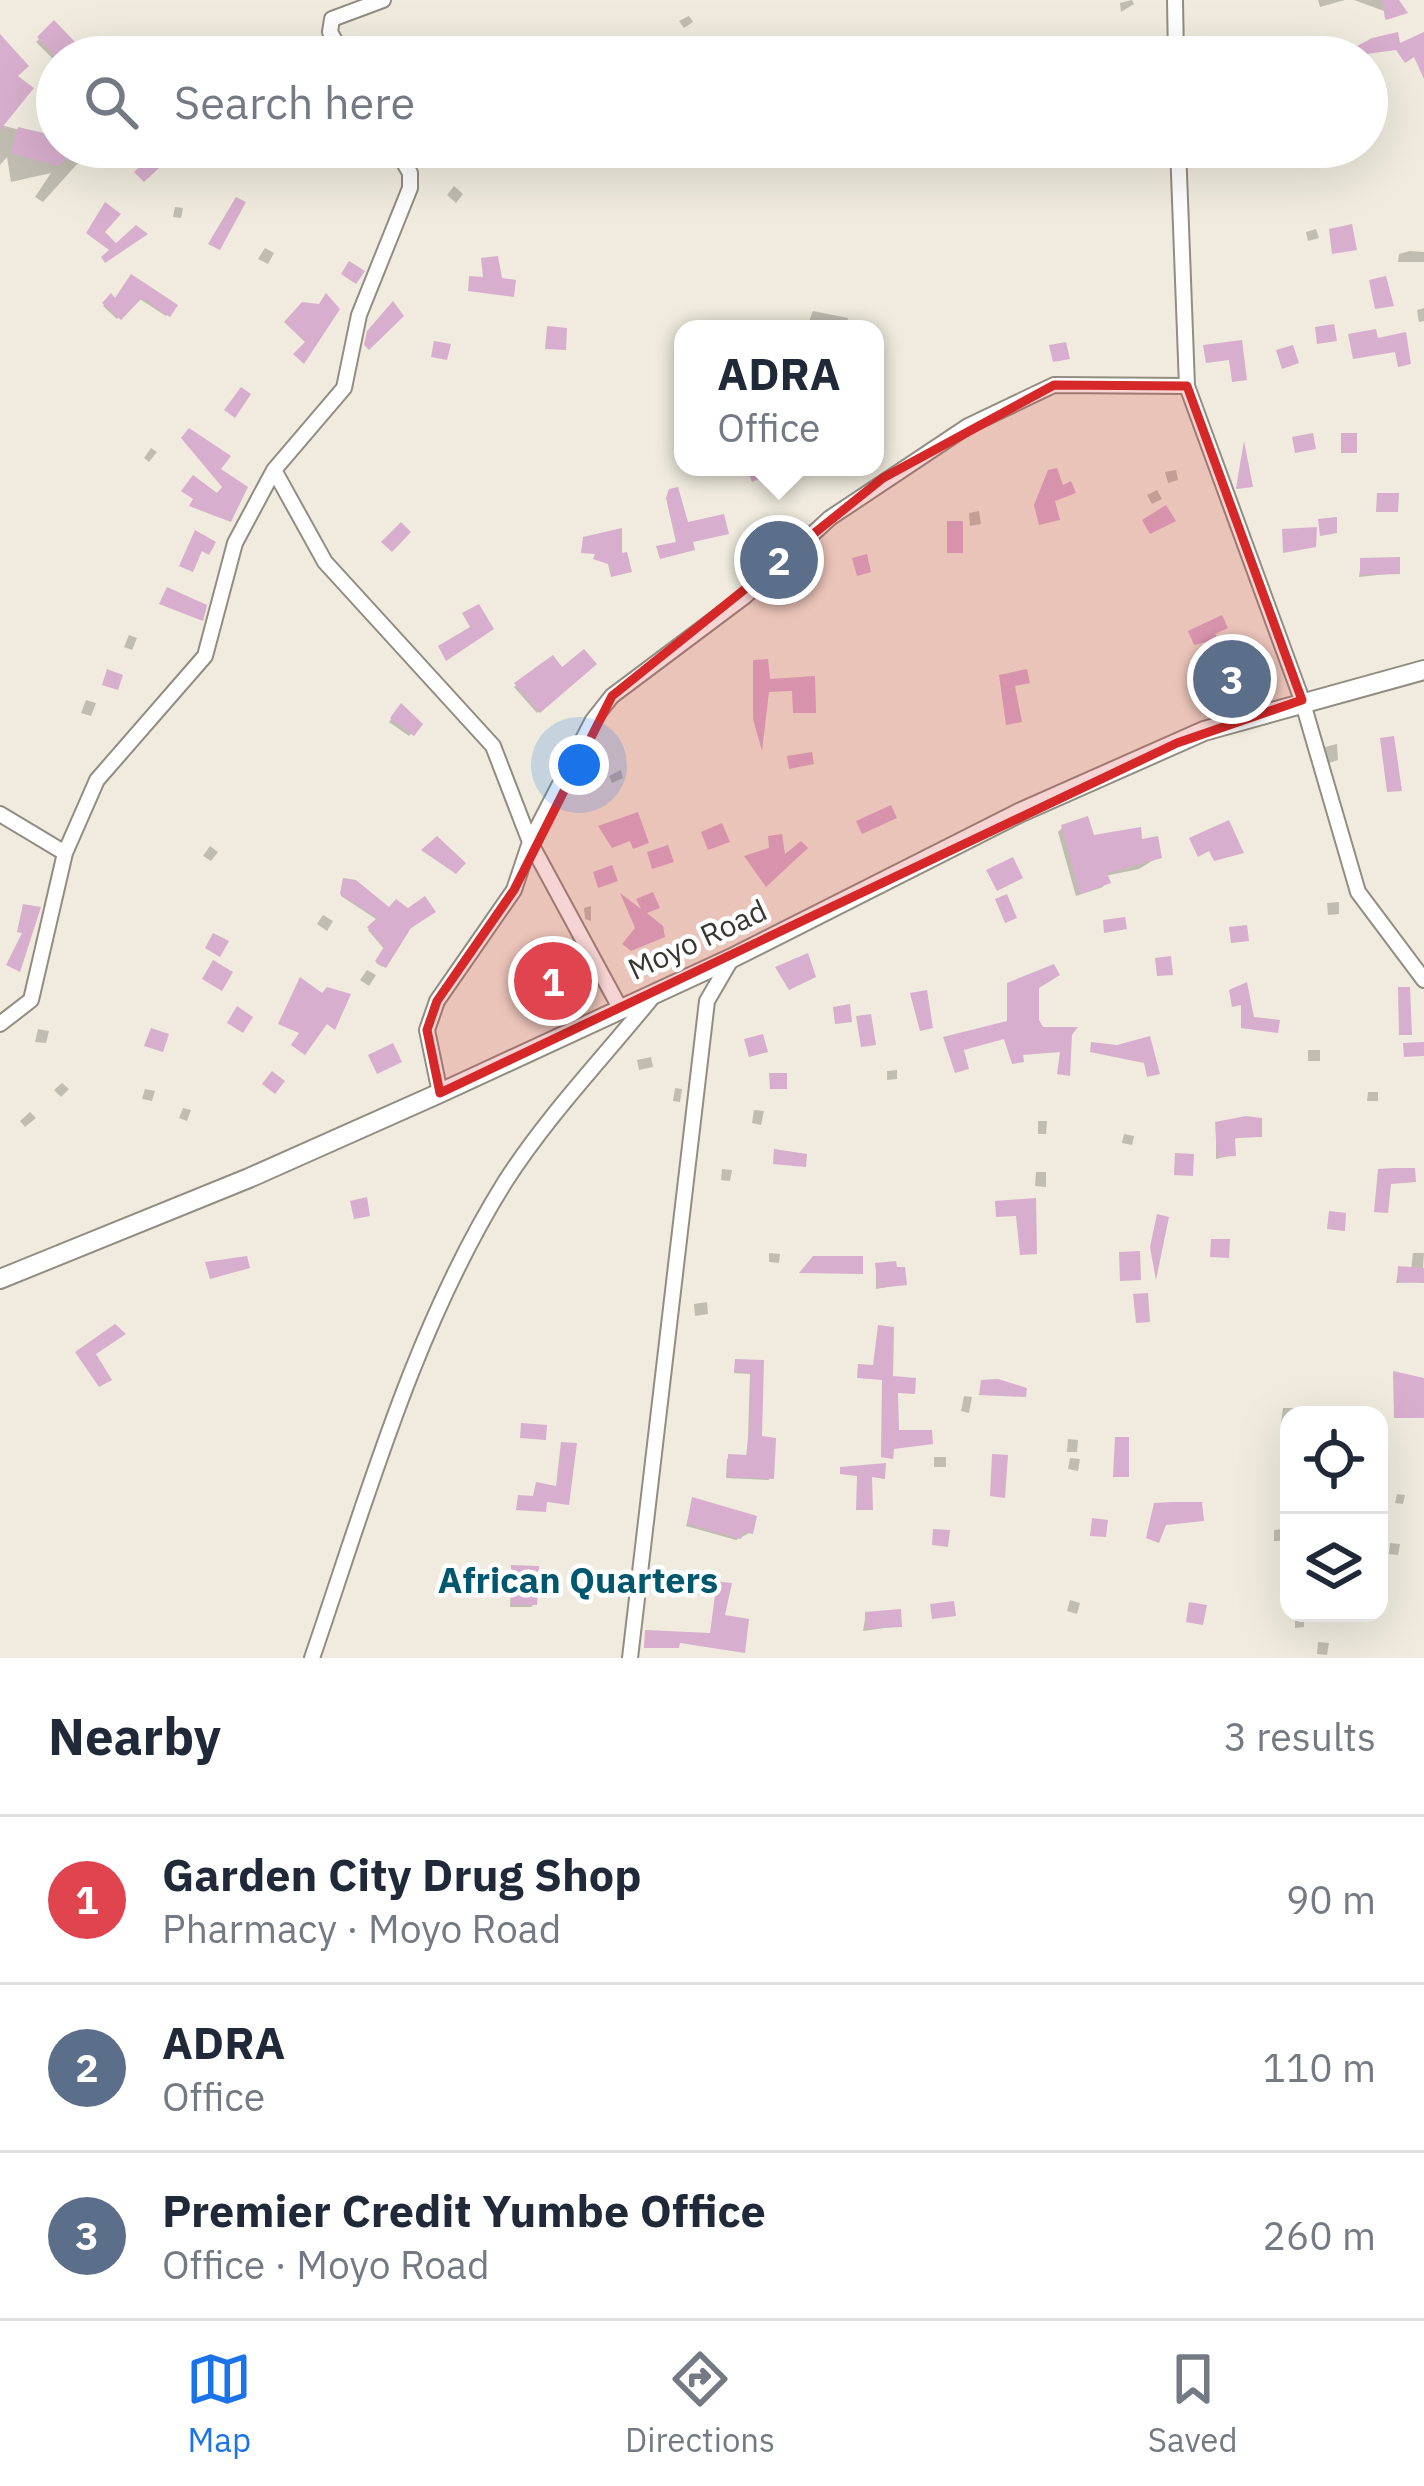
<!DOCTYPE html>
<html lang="en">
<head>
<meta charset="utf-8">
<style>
  :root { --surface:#fff; --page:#f6f6f7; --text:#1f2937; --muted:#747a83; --line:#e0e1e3; --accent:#1a73e8 }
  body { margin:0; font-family:"IBM Plex Sans",sans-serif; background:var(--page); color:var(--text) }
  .controls { position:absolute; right:36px; bottom:36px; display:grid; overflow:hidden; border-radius:24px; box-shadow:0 12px 48px #0002 }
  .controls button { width:108px; height:108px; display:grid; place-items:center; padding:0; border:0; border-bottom:3px solid var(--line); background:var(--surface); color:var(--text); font:60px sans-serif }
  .you { position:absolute; left:579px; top:765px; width:42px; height:42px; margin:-30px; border:9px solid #fff; border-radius:50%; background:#1a73e8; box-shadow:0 0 0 18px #1a73e833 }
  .badge { display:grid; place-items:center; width:78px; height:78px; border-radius:50%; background:var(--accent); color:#fff; font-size:39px; font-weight:700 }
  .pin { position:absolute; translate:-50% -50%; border:6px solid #fff; box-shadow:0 3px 12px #0006 }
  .popup { position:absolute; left:674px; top:320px; width:210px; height:156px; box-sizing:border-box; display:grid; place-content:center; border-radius:24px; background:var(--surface); filter:drop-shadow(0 3px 9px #0005); font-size:39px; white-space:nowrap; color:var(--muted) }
  .popup b { font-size:45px; color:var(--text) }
  .popup::after { content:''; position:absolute; left:50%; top:100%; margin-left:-24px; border:24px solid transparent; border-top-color:var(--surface) }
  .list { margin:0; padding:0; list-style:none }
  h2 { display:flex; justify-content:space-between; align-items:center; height:156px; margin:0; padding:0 48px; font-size:51px }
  h2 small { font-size:39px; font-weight:400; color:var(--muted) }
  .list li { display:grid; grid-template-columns:78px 1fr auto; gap:36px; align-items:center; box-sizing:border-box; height:168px; padding:0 48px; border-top:3px solid var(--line) }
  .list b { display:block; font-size:45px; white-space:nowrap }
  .list p { margin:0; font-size:39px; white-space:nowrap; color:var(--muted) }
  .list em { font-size:39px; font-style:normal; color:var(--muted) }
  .icon { flex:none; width:66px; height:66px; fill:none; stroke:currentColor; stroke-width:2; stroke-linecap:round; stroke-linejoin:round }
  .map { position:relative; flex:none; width:1424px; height:1658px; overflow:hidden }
  .search { position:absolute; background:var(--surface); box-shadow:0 12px 48px #0002; left:36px; right:36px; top:36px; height:132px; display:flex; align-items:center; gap:30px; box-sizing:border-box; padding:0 42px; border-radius:66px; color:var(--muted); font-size:45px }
  .sheet { height:660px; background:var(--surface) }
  nav { display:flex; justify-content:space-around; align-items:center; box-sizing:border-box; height:168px; border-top:3px solid var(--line); background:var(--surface); font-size:33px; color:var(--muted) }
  nav a { display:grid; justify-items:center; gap:6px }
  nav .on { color:var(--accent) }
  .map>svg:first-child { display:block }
  .shadow { fill:#0003 }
  .building { fill:#d7aecd }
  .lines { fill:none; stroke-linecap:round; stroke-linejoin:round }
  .minor-casing { stroke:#928d81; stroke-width:18 }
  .secondary-casing { stroke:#928d81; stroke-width:22 }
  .minor { stroke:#fff; stroke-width:14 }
  .secondary { stroke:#fff; stroke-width:18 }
  .marked { fill:#d62828; fill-opacity:0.2; stroke:#d62828; stroke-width:9; stroke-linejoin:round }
  .labels { text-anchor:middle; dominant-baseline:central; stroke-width:9; stroke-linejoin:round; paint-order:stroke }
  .street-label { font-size:30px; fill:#393731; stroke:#fff }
  .quarter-label { font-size:36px; font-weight:bold; fill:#00576e; stroke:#fff }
</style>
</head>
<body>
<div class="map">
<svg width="1424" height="1658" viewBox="0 0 1424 1658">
  <rect width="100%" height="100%" fill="#f0ebde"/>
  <!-- shadow -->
  <path class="shadow" d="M1132,0L1134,4L1121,12L1120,3Z
    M1318,0H1345L1320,7Z
    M1354,0H1385L1398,15L1385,19L1384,11Z
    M689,16L693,22L684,28L679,21Z
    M54,25L71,42L53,59L36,42Z
    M0,41L13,76L1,125L46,137L61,150L78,147L69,154L78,163L43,202L35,197L51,173L11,182L7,157L0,165Z
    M509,147H523L525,150L517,158Z
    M454,186L463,194L456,203L447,195Z
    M175,207L183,208L181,218L173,217Z
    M1316,229L1319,238L1308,241L1306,232Z
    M265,248L274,253L268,264L258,259Z
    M1410,251L1424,252V262H1398L1399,254Z
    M131,278L174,306L166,316L138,298L117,319L103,306L111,298L115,302Z
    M1424,308V321L1419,322L1417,310Z
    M813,311L848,318L846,329H806Z
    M151,448L157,452L149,462L144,458Z
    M1176,470L1178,480L1168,483L1165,472Z
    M1157,490L1162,499L1152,504L1147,495Z
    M979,511L981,524L970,526L969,513Z
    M1361,561L1397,573L1359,577Z
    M129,635L137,638L132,650L124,647Z
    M553,659L562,672L593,663L537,713L514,687Z
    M86,700L96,703L91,716L81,713Z
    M401,707L419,724L409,736L389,722Z
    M1337,744L1338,760L1329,763L1325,747Z
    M621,770L623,778L612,783L609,776Z
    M1062,828L1092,838L1140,842L1158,857L1139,869L1105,876L1103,887L1076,896L1058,832Z
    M210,846L218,852L211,861L203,856Z
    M343,882L407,927L383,967L376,963L385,950L368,930L379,921L341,896Z
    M1339,902V914L1328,915L1327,903Z
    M591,906V921L585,919L584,908Z
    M323,915L333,921L327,931L317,924Z
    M367,970L376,975L369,986L360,980Z
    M38,1029L49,1031L46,1043L35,1042Z
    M1320,1050V1061H1308V1050Z
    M651,1057L653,1067L639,1070L637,1060Z
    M897,1070V1079L887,1080V1071Z
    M62,1083L69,1089L61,1097L54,1090Z
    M675,1088L682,1089L680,1102L673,1101Z
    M145,1089L155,1091L152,1101L142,1099Z
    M1368,1092H1378V1101H1367Z
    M183,1108L191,1110L187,1121L179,1118Z
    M754,1110L764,1111L761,1125L752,1123Z
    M30,1112L36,1118L25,1127L20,1121Z
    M1038,1121H1047L1046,1134H1038Z
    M1216,1125L1259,1135L1232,1139L1233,1155L1216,1159Z
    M1124,1134L1134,1136L1132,1145L1122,1143Z
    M722,1169L732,1170L730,1181L721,1180Z
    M1036,1172H1046V1187L1035,1186Z
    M769,1253L780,1254L779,1263L769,1262Z
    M1413,1253H1424L1422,1282L1396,1283L1399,1269L1411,1270Z
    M876,1266L904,1284L876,1289Z
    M707,1302L708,1314L695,1316L694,1304Z
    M736,1362L761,1363L759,1439L769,1480L726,1478L727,1459L746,1458L748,1437L750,1374L734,1373Z
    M964,1396L972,1397L969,1413L961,1411Z
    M1283,1408H1306V1415H1289V1429L1280,1430Z
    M1068,1439L1078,1440L1077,1452H1067Z
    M934,1457H946V1467H934Z
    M1070,1458L1080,1459L1078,1471L1068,1469Z
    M1397,1494L1405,1495L1403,1504L1395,1503Z
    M693,1500L751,1532L736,1540L686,1526Z
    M1284,1529V1541H1274V1530Z
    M1390,1543L1400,1544L1398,1555L1389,1554Z
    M512,1568L534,1604L531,1607H510Z
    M1070,1600L1080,1603L1077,1614L1067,1611Z
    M866,1614L899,1626L863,1631Z
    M1304,1618V1627L1295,1628V1619Z
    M1318,1642L1329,1643L1327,1655L1317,1654Z"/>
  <!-- building -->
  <path class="building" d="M1382,0H1399L1408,13L1386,20Z
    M54,20L75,42L57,59L37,37Z
    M1398,32L1400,43L1424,32V79L1414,57L1405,63L1396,50L1345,57L1344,53L1372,38Z
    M0,34L29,66L18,76L34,88L0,130Z
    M313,40L326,57H290Z
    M18,127L48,134L57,147H82L58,166L11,153Z
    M160,147L171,157L144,182L134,172Z
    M236,197L246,202L220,250L208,244Z
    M105,202L121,214L105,232L116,243L136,225L148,234L105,263L101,257L109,250L86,233Z
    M1352,224L1357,250L1332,254L1329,229Z
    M498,256L502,278L516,280L514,297L468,291L469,276L483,277L481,258Z
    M349,261L365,271L356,284L341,274Z
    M131,274L178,305L170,317L142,298L121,320L102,303L111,293L115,298Z
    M1386,276L1394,306L1375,309L1369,280Z
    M326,293L340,309L304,364L293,354L305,342L284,322L302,302L319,304Z
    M393,301L404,316L369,350L364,345L367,331Z
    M1334,324L1337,341L1317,344L1315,327Z
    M547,326L567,328L566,350L545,349Z
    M1376,329L1378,338L1406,332L1411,364L1398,367L1395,352L1353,359L1348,334Z
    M1242,340L1247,380L1232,382L1229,360L1206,363L1203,345Z
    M434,341L451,344L447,360L431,357Z
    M1066,342L1070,359L1053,362L1049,345Z
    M1293,345L1299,363L1282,369L1276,350Z
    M241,387L251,394L235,418L224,410Z
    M189,428L231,456L221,469L248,487L231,522L189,506L193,499L181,491L193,475L217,493L222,487L181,438Z
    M1313,433L1316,449L1295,453L1292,437Z
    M1341,433H1357V453H1341Z
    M1244,441L1253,487L1237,489L1236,488Z
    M746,467H787L752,482Z
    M1057,468L1063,485L1071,481L1076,493L1055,501L1060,520L1039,525L1034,505L1048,470Z
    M678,487L688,522L724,514L729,534L693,542L695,550L660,559L656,546L676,542L666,498L669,489Z
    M1377,493H1399L1398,512H1376Z
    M1166,505L1176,521L1150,534L1142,520Z
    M1337,517V533L1320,536L1318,519Z
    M947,521H963V553H947Z
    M401,522L411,532L392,552L381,542Z
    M1317,527L1316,547L1283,553L1282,529Z
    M622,528V553L627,552L632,572L611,577L608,564L593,559L595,554L581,553L583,537Z
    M195,530L216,542L209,555L202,551L193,572L179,566Z
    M867,554L871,572L857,576L852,558Z
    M1400,557V574L1360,575V558Z
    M167,587L207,605L203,621L159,604Z
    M479,604L494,629L446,661L438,646L470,627L462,613Z
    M1222,615L1228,628L1215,634L1218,639L1194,645L1188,631Z
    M584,649L597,664L540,713L514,683L553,655L562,667Z
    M768,659L770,679L815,676L816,713H793L792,691L769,692L762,751L753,719V660Z
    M107,669L123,675L118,690L102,685Z
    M1027,669L1030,683L1015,686L1022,722L1006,725L999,675Z
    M401,703L423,724L414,736L390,718Z
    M1394,736L1402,791L1387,792L1380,738Z
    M812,752L814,764L789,769L787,756Z
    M891,805L897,818L862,834L856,821Z
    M638,812L649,843L633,849L630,841L612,848L598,826Z
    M1088,816L1094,835L1141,827L1142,839L1158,836L1162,858L1107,873L1111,883L1080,894L1061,825Z
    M1229,820L1244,853L1214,861L1209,851L1198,857L1189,838Z
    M722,823L730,842L708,850L701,832Z
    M782,834L785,854L801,841L808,848L766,887L744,856L769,848L768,836Z
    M437,836L466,863L456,874L421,850Z
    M668,845L674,862L652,869L647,852Z
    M1013,857L1023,878L997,891L986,870Z
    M612,865L618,881L598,888L593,872Z
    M343,878L356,880L389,907L396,899L408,908L425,896L436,912L411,928L386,968L375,961L384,947L367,927L377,918L340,894Z
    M653,892L660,908L647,913L663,926L665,937L631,951L622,944L635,928L620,893L641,909L636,899Z
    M1007,894L1017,918L1005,923L995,899Z
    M23,904L41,907L20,972L6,965L22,933L17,932Z
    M1125,917L1127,929L1104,933L1103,920Z
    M1247,925L1249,941L1231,943L1229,927Z
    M213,933L229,941L220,957L205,948Z
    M808,953L816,977L789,990L775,967Z
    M1171,956L1173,975L1157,976L1155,958Z
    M213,960L233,972L222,991L202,979Z
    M563,961L571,980L538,994L530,976Z
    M1054,964L1060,975L1039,988V1020L1043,1027H1078L1072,1035L1070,1076L1057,1074L1060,1052L1023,1055L1024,1062L1012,1064L1004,1039L964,1050L969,1069L955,1073L943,1037L1007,1021V983Z
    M300,977L322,993L327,987L351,994L335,1030L327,1024L305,1055L291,1045L299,1033L278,1024Z
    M1247,982L1254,1017L1280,1020L1278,1033L1241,1028V1005L1232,1007L1229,990Z
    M1398,987H1410L1412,1035H1399Z
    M927,990L933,1028L920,1031L910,993Z
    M850,1004L852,1022L835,1024L833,1007Z
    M237,1006L253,1017L243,1033L227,1023Z
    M871,1014L876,1045L861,1047L856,1016Z
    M151,1028L169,1034L163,1052L144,1046Z
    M763,1034L768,1052L749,1057L744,1039Z
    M1150,1036L1160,1074L1147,1077L1144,1063L1090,1052L1091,1042L1117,1045Z
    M1424,1042V1056L1404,1057L1403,1043Z
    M393,1043L402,1062L377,1074L368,1055Z
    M272,1071L285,1081L275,1094L262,1084Z
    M769,1073H787V1089H770Z
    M1246,1116L1262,1118V1137L1235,1138L1236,1156L1217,1157L1215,1122Z
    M774,1149L807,1154L806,1167L773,1164Z
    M1175,1153L1194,1154L1193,1176L1174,1175Z
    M1394,1168H1415L1416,1182L1391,1184L1388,1213L1374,1212L1378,1169Z
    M367,1197L370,1216L354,1219L350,1201Z
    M1036,1198L1037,1254L1020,1255L1016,1216L996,1217L995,1201Z
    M1329,1211L1346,1213L1345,1231L1327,1229Z
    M1157,1214L1169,1217L1156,1280L1150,1247Z
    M1211,1239H1230L1229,1258L1210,1257Z
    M1140,1251L1141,1280L1120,1281L1119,1252Z
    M247,1256L250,1268L210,1279L205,1262Z
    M813,1256H863V1274L799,1273Z
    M896,1261L897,1267H905L907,1285L878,1288L875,1263Z
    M1398,1266L1424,1268V1283L1397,1282Z
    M1148,1293L1150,1322L1136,1323L1133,1294Z
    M115,1324L126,1334L96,1354L112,1380L99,1387L75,1352Z
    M878,1325L894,1327L893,1376L916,1378L915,1394L898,1393L899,1430H932L933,1444L894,1449L893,1459L881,1457L882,1380L857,1378L858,1364L873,1365Z
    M735,1359L764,1360L762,1436L776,1438L774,1479L727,1477L728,1454L747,1455L749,1433L751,1373L734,1372Z
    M1393,1371L1424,1378V1418H1394Z
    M998,1379L1027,1388L1026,1397L979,1395L981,1380Z
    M521,1423L547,1425L546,1440L520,1438Z
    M1115,1437H1129V1477H1113Z
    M561,1442L577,1443L569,1505L547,1502L546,1512L516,1510L518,1495L533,1496L536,1482L556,1486Z
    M992,1454L1008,1455L1005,1498L990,1496Z
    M886,1463L885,1479L872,1477L873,1510H856L857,1476L840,1474V1467Z
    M692,1497L757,1516L753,1534L743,1532L741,1539L687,1524Z
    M1172,1502H1202L1204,1521L1166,1525L1159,1543L1146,1538L1154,1503Z
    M1092,1518L1108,1520L1106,1537L1090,1536Z
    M933,1529L950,1530L948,1547L932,1545Z
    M511,1565L539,1566L537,1605H511Z
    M672,1577L732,1583L725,1615L749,1619L745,1653L680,1643L679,1648H644L645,1630L710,1633L715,1595L670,1594Z
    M954,1601L956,1616L932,1619L930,1604Z
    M1189,1602L1207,1605L1203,1625L1186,1622Z
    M901,1609L902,1627L865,1629V1612Z"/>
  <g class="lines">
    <!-- minor casing -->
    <g class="minor-casing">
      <path id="minor" d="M1175,0L1176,57
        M344,57L330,32L332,19L383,0
        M395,147L410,173V188L359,315L344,388L274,470L325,562L493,746L530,842L620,1008
        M1178,147L1187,386L1302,700L1358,892L1424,980
        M0,814L65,853
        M0,1024L31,1000L65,853L97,780L205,656L235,543L274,470
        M440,1093L427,1030L437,1001L514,890L530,842L593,720L612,696L744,597L830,518L968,426L1054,385L1187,386
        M312,1658C367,1498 415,1326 505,1182C547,1116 605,1056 654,995
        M630,1658L707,1001L732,958"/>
    </g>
    <!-- secondary casing -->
    <g class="secondary-casing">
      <path id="secondary" d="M0,1279L249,1178L440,1093L732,958L1019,813L1204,731L1424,670"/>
    </g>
    <!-- minor -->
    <use href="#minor" class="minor"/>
    <!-- secondary -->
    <use href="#secondary" class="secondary"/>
  </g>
  <!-- marked area -->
  <path class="marked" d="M1054,385L1187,386L1302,700L1177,743L440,1093L427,1030L437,1001L514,890L612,696L883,478Z"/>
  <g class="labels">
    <!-- street labels -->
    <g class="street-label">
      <text transform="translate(697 939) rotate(-25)">Moyo Road</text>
    </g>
    <!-- quarter labels -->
    <g class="quarter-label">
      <text x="578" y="1579">African Quarters</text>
    </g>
  </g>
</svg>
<div class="controls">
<button><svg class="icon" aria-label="locate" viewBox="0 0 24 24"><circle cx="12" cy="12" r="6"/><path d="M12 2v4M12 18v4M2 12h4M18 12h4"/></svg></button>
<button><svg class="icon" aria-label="layers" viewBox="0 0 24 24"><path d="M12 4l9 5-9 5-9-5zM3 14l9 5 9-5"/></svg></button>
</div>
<div class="you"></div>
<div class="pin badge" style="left:553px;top:981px;background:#e0444e">1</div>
<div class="pin badge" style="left:779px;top:560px;background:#5c6f8a">2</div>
<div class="popup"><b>ADRA</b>Office</div>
<div class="pin badge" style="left:1232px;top:679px;background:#5c6f8a">3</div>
<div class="search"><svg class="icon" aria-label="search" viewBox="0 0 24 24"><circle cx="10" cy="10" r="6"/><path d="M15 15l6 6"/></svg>Search here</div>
</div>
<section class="sheet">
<h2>Nearby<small>3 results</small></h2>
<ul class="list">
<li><span class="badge" style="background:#e0444e">1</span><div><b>Garden City Drug Shop</b><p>Pharmacy · Moyo Road</p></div><em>90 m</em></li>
<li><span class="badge" style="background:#5c6f8a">2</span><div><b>ADRA</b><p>Office</p></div><em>110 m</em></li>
<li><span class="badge" style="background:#5c6f8a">3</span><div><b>Premier Credit Yumbe Office</b><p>Office · Moyo Road</p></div><em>260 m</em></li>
</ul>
</section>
<nav>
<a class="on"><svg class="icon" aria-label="map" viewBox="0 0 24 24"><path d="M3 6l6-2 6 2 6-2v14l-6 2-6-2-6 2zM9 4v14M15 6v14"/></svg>Map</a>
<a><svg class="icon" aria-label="directions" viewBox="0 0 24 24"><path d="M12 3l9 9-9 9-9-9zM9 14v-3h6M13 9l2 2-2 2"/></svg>Directions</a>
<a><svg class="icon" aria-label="saved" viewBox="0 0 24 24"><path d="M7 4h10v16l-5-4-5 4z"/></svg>Saved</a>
</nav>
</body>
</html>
